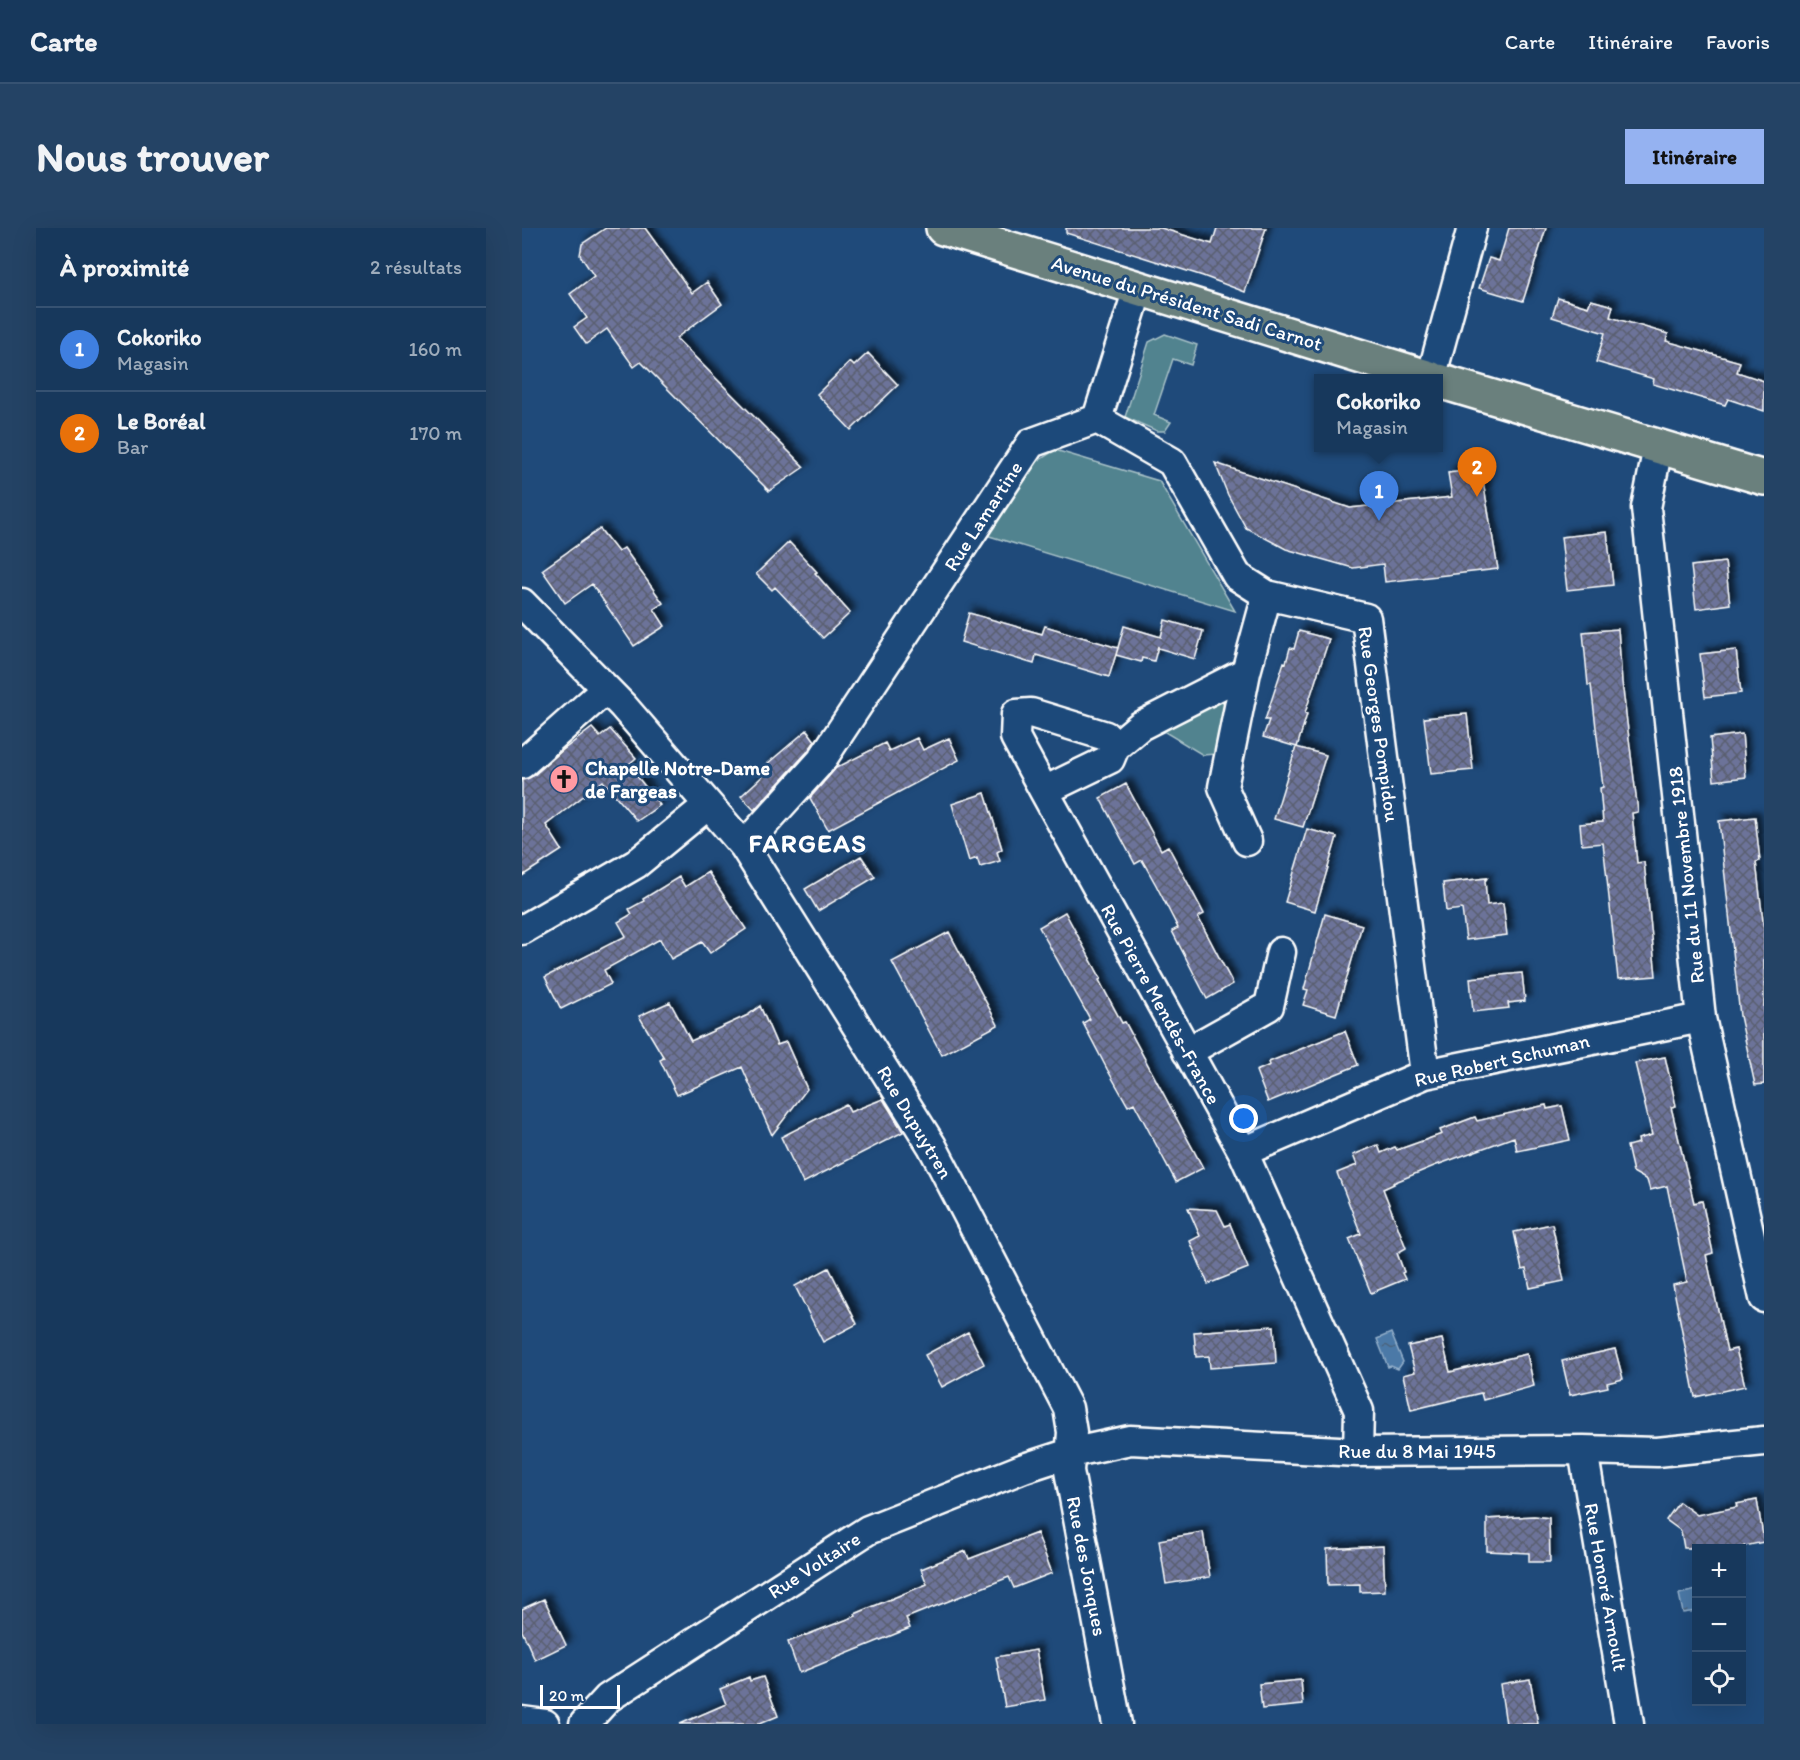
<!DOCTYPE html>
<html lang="fr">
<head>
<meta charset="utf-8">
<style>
  :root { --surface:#17385c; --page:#244365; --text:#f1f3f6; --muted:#9eacbb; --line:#365272; --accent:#95b2f1 }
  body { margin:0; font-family:Itim,sans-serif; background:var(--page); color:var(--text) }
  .controls { position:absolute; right:18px; bottom:18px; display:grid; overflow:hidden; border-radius:0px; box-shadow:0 6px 24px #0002 }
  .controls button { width:54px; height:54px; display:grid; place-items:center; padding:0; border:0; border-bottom:2px solid var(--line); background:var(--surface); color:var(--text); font:30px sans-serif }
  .scale { position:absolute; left:18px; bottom:15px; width:80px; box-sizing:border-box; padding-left:6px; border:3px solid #fff; border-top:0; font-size:16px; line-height:21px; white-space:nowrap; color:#fff; -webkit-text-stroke:4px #1f4a7a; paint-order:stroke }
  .you { position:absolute; left:722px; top:891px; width:21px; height:21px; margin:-15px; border:4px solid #fff; border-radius:50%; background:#1a73e8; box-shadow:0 0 0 9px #1a73e833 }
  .badge { display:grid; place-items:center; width:39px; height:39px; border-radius:50%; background:var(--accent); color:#fff; font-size:20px; font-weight:700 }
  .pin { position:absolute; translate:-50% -50px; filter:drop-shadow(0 2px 3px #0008) }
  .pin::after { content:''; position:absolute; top:32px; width:21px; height:18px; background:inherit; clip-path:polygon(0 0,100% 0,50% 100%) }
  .popup { position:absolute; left:792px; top:146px; width:129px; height:78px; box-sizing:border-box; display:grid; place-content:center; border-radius:0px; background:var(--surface); filter:drop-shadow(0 2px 4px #0005); font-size:20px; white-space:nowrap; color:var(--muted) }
  .popup b { font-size:22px; color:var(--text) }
  .popup::after { content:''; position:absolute; left:50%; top:100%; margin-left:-12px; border:12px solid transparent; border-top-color:var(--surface) }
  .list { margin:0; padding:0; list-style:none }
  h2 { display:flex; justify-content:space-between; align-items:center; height:78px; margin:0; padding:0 24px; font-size:26px }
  h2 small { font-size:20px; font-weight:400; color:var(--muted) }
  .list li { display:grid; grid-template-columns:39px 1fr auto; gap:18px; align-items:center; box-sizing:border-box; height:84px; padding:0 24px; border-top:2px solid var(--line) }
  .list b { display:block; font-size:22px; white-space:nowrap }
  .list p { margin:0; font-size:20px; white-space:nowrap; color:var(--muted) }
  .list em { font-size:20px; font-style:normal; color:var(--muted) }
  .icon { flex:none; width:33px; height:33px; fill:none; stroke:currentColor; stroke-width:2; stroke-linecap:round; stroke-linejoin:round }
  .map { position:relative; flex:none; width:1242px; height:1496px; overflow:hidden; border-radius:0px }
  header { display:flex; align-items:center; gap:36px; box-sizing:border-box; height:84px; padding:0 30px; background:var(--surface); border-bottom:2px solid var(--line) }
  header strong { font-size:28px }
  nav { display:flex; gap:33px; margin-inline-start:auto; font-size:21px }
  .intro { display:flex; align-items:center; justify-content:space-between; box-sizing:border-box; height:144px; padding:0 36px }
  h1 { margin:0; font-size:42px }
  .button { padding:15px 27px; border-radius:0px; background:var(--accent); color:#111; font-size:21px; font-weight:700 }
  main { display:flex; gap:36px; padding:0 36px }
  aside { flex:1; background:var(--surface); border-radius:0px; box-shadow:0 6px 24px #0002 }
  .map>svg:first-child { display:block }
  .green { fill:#51838f; stroke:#a8c1c7; stroke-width:1.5 }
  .water { fill:url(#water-ripples); stroke:#93afca; stroke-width:1.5 }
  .building { fill:url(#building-cross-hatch); stroke:#fff; stroke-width:1.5; filter:url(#shadow) }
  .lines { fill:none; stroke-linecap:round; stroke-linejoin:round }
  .minor-casing { stroke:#fff; stroke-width:33 }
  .major-casing { stroke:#fff; stroke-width:38 }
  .minor { stroke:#1f4a7a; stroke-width:28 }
  .major { stroke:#6a807d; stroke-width:33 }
  .labels { text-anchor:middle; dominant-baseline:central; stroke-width:6; stroke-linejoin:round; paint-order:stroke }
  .street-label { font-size:20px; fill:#fff; stroke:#1f4a7a }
  .poi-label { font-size:20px; font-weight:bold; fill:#fff; stroke:#1f4a7a; text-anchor:start }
  .district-label { font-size:26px; font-weight:bold; letter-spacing:1.5px; fill:#fff; stroke:#1f4a7a }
</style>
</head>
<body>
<header>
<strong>Carte</strong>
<nav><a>Carte</a><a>Itinéraire</a><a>Favoris</a></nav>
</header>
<div class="intro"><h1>Nous trouver</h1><a class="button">Itinéraire</a></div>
<main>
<aside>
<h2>À proximité<small>2 résultats</small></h2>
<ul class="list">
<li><span class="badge" style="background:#3f7fe0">1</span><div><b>Cokoriko</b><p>Magasin</p></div><em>160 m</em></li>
<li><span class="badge" style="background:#e8710a">2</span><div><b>Le Boréal</b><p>Bar</p></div><em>170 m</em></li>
</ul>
</aside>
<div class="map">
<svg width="1242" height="1496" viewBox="0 0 1242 1496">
  <defs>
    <pattern id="water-ripples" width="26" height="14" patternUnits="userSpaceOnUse" patternTransform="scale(1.5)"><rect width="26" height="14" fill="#4b79a7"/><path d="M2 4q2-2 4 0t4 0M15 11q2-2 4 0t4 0" fill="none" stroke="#4c627a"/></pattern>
    <pattern id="building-cross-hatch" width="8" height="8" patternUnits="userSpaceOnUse" patternTransform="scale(1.5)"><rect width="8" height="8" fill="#6c7399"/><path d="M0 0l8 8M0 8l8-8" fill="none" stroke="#5a5e6f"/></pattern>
    <filter id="shadow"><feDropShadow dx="5.5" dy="-5.5" stdDeviation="3" flood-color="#0009"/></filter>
  </defs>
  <rect width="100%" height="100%" fill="#1f4a7a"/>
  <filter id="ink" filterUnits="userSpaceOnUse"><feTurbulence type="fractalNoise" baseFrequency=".0167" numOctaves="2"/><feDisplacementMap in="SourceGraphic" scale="12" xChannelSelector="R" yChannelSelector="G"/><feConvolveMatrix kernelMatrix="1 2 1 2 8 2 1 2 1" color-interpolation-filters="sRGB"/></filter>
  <g filter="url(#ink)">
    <!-- green -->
    <path class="green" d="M643,106L675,117L669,137L651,131L632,187L649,194L643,203H635L603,189L627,114Z
      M533,222L637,253L713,383L464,307L508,238Z
      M697,467L711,473L693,526L681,527L643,504L641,496Z"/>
    <!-- water -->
    <path class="water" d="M869,1105L881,1134L876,1141L869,1138L866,1139L855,1111Z
      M1174,1362V1383L1161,1385L1157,1366Z"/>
    <!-- building -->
    <path class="building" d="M84,0H123L170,65L185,54L200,76L154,110L282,239L247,263L119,134L112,139L85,101L64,116L52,99L65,90L48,66L72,48L58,27L60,16Z
      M544,0H639L690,16L695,0H744L723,64L681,48L544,5Z
      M987,0H1024L1001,73L957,60L967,30L977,33Z
      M1036,70L1066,79L1069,72L1091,78L1088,89L1146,106L1144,113L1218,134L1215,144L1242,153V183L1206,171L1203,177L1131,156L1132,151L1074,134L1083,105L1030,89Z
      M346,125L376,157L329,202L295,166L328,134L332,138Z
      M693,235L828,280L930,269L926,245L959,241L976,341L863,354L861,336L831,340L764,321L724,300L706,267Z
      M78,301L96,324L102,320L141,375L132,381L143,398L112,418L70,356L43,375L20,342Z
      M1085,304L1091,357L1045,362L1039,309Z
      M267,314L295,344L293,345L328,385L301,410L253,359L250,362L234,346Z
      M1203,334L1208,376L1174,381L1169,338Z
      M447,385L520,406L523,398L596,420L587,449L514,427L512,436L439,414Z
      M643,392L681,403L673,431L636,420V418L632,433L620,430L619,434L594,427L602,398L639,409Z
      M1096,401L1100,454L1116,584L1110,585L1115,635L1122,634L1134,748L1096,751L1081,615L1060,617L1058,596L1081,594L1078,560L1081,559L1069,457H1066L1061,404Z
      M777,403L807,411L783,485L785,486L775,519L741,509L747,492H743L762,434L764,435L768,420L772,421Z
      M1214,422L1219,465L1183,469L1178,426Z
      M945,486L951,542L909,546L902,490Z
      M70,500L78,509L88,501L114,530L106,537L138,577L115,593L81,553L24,597L40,622L0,648V552L11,548L41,522Z
      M285,502L293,513L286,523L232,582L219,568L243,546L240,542L245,536Z
      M1220,506L1224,549L1192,553L1188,510Z
      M395,510L401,522L427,510L437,532L306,602L288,570L314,540L363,515L367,523Z
      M774,519L804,527L781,599L752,591Z
      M604,556L639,622L646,618L660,644L682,686L676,689L711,756L685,771L650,703L656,700L634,657L620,632L613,636L578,570Z
      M463,565L480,621L475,624L478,633L458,639L455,630L447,633L430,576Z
      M1233,589L1238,633L1234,634L1242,702V856L1233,857L1218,788L1197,593Z
      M785,601L815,609L793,683L763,674Z
      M339,628L353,649L296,683L283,661Z
      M186,644L224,701L188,725L180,714L149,731L138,711L82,742L89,756L39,781L23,749L104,708L96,694L110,686L107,681L122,673L121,671L157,649L163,659Z
      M965,650L963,653L965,677L981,675L985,707L944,712L940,681L924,683L921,655Z
      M543,684L579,751L577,752L600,795L603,794L681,940L654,954L612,875L606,878L585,841L561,795L568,791L517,699Z
      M803,686L840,697L814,787L781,777L786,762L782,761Z
      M427,704L476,797L420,827L370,734Z
      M1000,745L1003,773L986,775L987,780L951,784L948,750Z
      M148,774L169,813L226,787L238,778L255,817L264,814L285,861L250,907L220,839L155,867L138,832L142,830L117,788Z
      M823,803L836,837L746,874L734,843L748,837L747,834Z
      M1143,829L1154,878L1149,879L1172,975L1180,973L1191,1025L1184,1027L1205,1123L1214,1121L1223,1158L1173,1169L1151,1057L1165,1054L1145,958L1128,962L1125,952L1111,944L1105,918L1117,915L1116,911L1130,907L1113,835Z
      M361,871L381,904L281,955L259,909L324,876L328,884Z
      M1024,877L1025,881L1040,878L1048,912L995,923L992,909L912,938L871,955L872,956L861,961L884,1020L875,1025L882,1044L880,1045L883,1051L849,1065L827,1011L839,1006L815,945L835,937L831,927L856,917L859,925L873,919L875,922L920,906L918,902L953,889L955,893Z
      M666,980L695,982L703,998L708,996L726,1040L686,1056L668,1013L678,1008Z
      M1030,996L1042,1053L1008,1060L1004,1041L1000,1042L992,1004Z
      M307,1040L335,1096L301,1114L273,1058Z
      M752,1098L754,1135L688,1140L687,1128L674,1129L672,1104Z
      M446,1104L462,1136L420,1159L403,1127Z
      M920,1111L928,1144L1005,1126L1012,1158L961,1172L959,1165L889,1182L881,1147L893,1144L886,1118Z
      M1093,1121L1101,1151L1085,1155L1086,1159L1048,1167L1040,1133Z
      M1235,1272L1242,1314L1222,1318V1320H1162L1159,1303L1144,1292L1157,1274L1175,1287L1215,1279L1214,1276Z
      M1012,1288L1027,1290L1028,1334H1007V1325L965,1323V1291Z
      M681,1304L688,1349L644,1356L637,1312Z
      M515,1305L530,1345L492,1360L487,1349L384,1390L388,1400L277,1445L266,1414L334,1388L333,1386L405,1356L399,1341L444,1323L447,1331Z
      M861,1318L863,1363L838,1364V1356L806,1357L805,1321Z
      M22,1371L44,1417L13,1432L0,1403V1381Z
      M514,1422L523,1472L483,1479L474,1429Z
      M227,1449L228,1453L241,1449L256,1488L237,1496H158L204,1476L198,1461Z
      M1008,1451L1016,1496H984L978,1456Z
      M779,1452L781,1477L740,1481L737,1456Z"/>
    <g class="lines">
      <!-- minor casing -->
      <g class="minor-casing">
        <path id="minor" d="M909,150L950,0
          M575,191L650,234L715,348L745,367L844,390L903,846
          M1136,219L1124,280L1179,790L1242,1070
          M0,375L101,478L222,618L410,918L546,1180L550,1204L547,1243L595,1496
          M724,444L701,559L725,613
          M593,519L618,498L724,444L745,367
          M0,536L84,461
          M522,563L588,531L593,519L584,508L509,485L494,486L493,509L522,563L721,924L837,1183L836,1224
          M222,618L299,533L509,215L575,191L616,61
          M0,702L114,636L186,577
          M665,824L747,778L759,724
          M721,924L903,846L1179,790
          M1061,1222L1107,1496
          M0,1493L23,1496
          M62,1496L86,1470L346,1302L502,1240L548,1225L608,1212L836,1224L1061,1222L1135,1224L1242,1213"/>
      </g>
      <!-- major casing -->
      <g class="major-casing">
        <path id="major" d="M421,0L908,150
          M917,153L1242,250"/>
      </g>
      <!-- minor -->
      <use href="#minor" class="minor"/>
      <!-- major -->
      <use href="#major" class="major"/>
    </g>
  </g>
  <!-- icons -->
  <defs>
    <g id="church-disc" transform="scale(1.5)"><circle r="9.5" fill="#ff9aa2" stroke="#1f4a7a"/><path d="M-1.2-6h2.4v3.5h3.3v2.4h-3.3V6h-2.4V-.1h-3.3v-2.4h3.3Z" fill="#111"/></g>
  </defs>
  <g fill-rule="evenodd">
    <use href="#church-disc" x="42" y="551"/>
  </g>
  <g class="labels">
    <!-- street labels -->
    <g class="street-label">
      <text transform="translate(665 75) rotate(17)">Avenue du Président Sadi Carnot</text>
      <text transform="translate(461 288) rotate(-57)">Rue Lamartine</text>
      <text transform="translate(857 496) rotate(82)">Rue Georges Pompidou</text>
      <text transform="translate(1164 647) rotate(-96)">Rue du 11 Novembre 1918</text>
      <text transform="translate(639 776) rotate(61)">Rue Pierre Mendès-France</text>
      <text transform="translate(980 832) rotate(-13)">Rue Robert Schuman</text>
      <text transform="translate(393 894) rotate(59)">Rue Dupuytren</text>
      <text x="895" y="1223">Rue du 8 Mai 1945</text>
      <text transform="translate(292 1337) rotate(-33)">Rue Voltaire</text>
      <text transform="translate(565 1338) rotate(79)">Rue des Jonques</text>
      <text transform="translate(1084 1359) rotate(80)">Rue Honoré Arnoult</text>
    </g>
    <!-- poi labels -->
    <g class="poi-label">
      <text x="63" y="540">Chapelle Notre-Dame<tspan x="63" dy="23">de Fargeas</tspan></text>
    </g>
    <!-- district labels -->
    <g class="district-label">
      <text x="286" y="615">FARGEAS</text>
    </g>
  </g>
</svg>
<div class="controls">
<button>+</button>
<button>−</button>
<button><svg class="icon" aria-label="locate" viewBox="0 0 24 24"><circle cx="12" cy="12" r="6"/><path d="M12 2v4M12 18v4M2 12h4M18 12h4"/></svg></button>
</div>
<div class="scale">20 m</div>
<div class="you"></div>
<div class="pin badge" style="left:857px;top:293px;background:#3f7fe0">1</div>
<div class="popup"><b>Cokoriko</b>Magasin</div>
<div class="pin badge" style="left:955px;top:269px;background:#e8710a">2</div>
</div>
</main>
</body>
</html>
